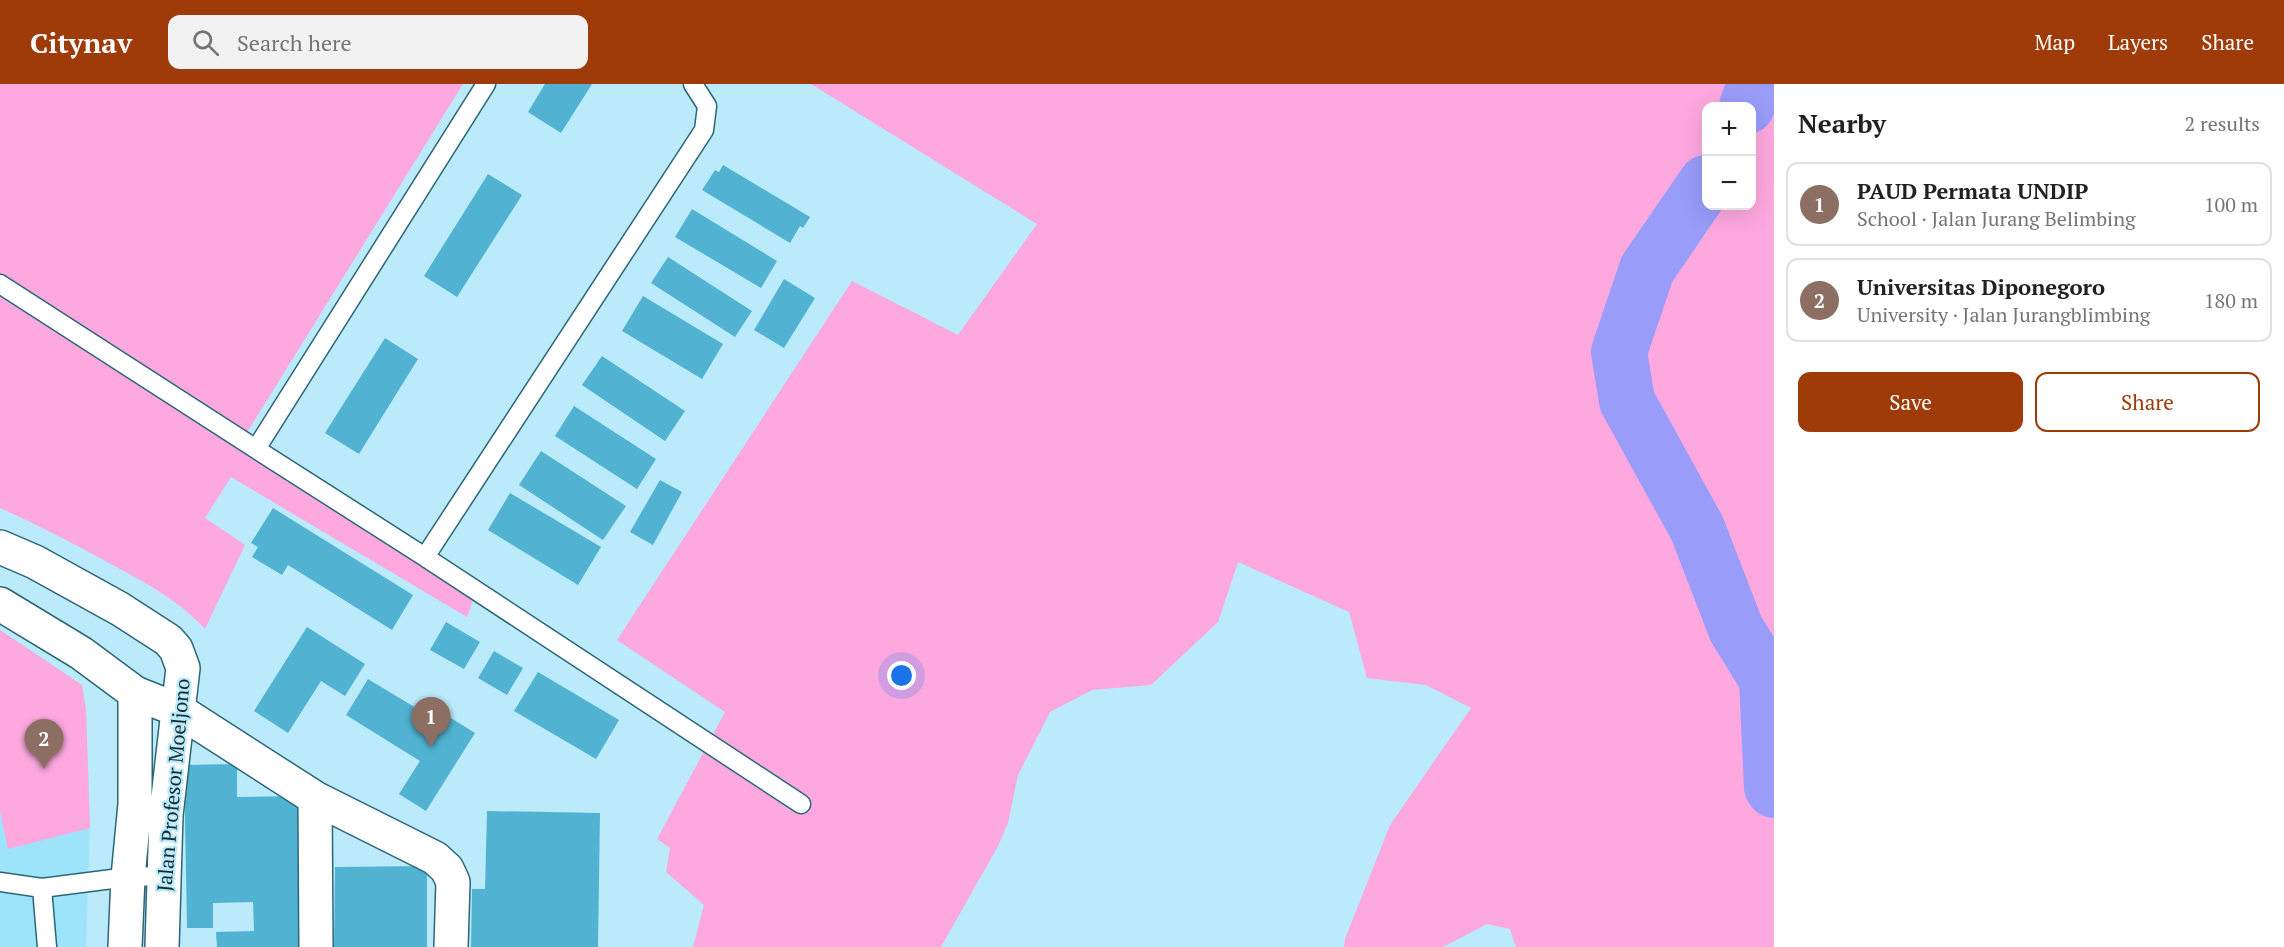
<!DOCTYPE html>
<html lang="en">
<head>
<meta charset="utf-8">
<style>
  :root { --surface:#fff; --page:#f2f2f2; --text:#202124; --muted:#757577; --line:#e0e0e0; --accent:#9f3a09 }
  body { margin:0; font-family:"PT Serif",serif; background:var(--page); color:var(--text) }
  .controls { position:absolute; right:18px; top:18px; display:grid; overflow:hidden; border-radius:12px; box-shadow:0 6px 24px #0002 }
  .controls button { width:54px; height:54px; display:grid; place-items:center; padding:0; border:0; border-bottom:2px solid var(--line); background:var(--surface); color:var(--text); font:30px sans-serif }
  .you { position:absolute; left:902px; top:592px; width:21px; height:21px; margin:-15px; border:4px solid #fff; border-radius:50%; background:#1a73e8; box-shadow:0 0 0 9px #1a73e833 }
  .badge { display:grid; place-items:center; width:39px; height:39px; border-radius:50%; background:var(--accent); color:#fff; font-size:20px; font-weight:700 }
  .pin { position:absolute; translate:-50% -50px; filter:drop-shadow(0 2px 3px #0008) }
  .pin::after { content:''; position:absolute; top:32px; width:21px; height:18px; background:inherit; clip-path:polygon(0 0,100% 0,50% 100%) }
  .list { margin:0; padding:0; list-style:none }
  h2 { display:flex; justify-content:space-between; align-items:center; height:78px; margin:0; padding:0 24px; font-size:26px }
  h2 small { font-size:20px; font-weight:400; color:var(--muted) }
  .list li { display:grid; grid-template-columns:39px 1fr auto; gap:18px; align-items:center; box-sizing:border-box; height:84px; margin:0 12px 12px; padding:0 12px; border:2px solid var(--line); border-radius:12px }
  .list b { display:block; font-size:22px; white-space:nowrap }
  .list p { margin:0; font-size:20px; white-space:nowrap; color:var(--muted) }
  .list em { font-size:20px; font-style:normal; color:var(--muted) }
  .actions { display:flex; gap:12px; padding:18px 24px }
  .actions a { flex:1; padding:14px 0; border:2px solid var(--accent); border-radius:12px; text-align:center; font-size:21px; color:var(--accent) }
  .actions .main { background:var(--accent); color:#fff }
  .icon { flex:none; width:33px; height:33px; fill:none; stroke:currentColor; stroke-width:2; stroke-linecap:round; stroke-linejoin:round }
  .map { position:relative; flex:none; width:1774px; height:863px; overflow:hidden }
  header { display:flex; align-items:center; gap:36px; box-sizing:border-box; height:84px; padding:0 30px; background:var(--accent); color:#fff }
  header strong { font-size:28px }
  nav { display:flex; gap:33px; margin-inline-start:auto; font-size:21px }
  .search { width:420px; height:54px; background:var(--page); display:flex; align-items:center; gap:15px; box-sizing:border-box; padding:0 21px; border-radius:12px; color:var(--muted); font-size:22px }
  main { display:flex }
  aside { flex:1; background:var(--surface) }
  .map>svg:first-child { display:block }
  .built { fill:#9de3fa }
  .green { fill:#fda8df; fill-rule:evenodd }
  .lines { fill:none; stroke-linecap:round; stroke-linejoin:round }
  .river { stroke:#999cf9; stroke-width:56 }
  .building { fill:#51b3d1 }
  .service-casing { stroke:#2b6678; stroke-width:21 }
  .minor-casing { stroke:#2b6678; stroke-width:36 }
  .tertiary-casing { stroke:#2b6678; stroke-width:36 }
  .service { stroke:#fff; stroke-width:18 }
  .minor { stroke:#fff; stroke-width:33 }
  .tertiary { stroke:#fff; stroke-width:33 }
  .labels { text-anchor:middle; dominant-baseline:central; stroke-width:4.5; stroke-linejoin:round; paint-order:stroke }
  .street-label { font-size:20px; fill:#132c33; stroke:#bbeafa }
</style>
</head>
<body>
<header>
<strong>Citynav</strong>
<div class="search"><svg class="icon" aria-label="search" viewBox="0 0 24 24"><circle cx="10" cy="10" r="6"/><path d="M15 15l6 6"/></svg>Search here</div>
<nav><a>Map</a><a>Layers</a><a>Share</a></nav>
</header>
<main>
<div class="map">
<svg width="1774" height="863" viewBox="0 0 1774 863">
  <rect width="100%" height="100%" fill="#bbeafa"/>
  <!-- built -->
  <path class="built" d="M0,546L82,601L86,626L90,744L86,863H0Z"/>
  <!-- green -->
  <path class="green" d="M0,0H463L238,363L475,511L467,533L231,393L205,434L245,461L205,545C180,517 144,498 111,480C75,460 38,441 0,424Z
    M811,0H1774V863H1516L1510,845L1487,840L1443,863H1344L1345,855L1390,741L1471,624L1426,601L1367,594L1349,528L1238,478L1218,538L1151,601L1092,606L1050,628L1018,691L1008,739L998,762L941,863H693L704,821L666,788L670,764L657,755L725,628L617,556L852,197L958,251L1037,140ZM1706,22H1752V122H1706Z
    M0,546L82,601L86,626L90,744L8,765L0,727Z"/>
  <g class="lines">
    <!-- river -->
    <path class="river" d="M1747,22L1755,0
      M1706,99L1647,185L1619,268L1627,317L1697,444L1736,545L1767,595L1772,703L1774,706"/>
  </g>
  <!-- building -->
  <path class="building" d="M545,0H592L561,49L528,28Z
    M723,81L810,133L803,144L800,142L790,159L702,106L715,86L719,88Z
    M488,90L522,111L457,213L424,192Z
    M692,125L777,177L761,204L675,153Z
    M668,173L752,227L735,253L651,199Z
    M784,195L815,214L784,264L754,246Z
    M643,212L723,260L702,295L622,247Z
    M385,254L418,275L359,370L325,349Z
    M602,272L685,327L665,357L582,301Z
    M574,322L656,375L637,405L555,352Z
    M541,367L626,422L603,456L519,401Z
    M660,396L682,408L653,461L630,448Z
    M510,409L601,463L578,501L488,446Z
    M273,424L413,511L392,546L288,481L282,491L252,473L258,463L251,459Z
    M446,538L480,558L464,585L430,566Z
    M307,543L365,580L345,612L321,597L288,649L254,627Z
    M494,567L523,584L507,611L478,594Z
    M538,588L619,636L596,675L514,627Z
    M368,595L441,639L446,631L475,649L426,727L399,710L420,677L346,631Z
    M237,680V713L300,712L303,863H217L216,848L254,847L253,818L213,819V844H187L184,681Z
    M487,727L600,729L598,863H471L472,805H485Z
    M427,782V863H334L335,783Z"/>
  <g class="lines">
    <!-- service casing -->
    <g class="service-casing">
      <path id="service" d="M0,200L256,365L486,0
        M256,365L425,473L704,46L707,22L693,0
        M425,473L801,720
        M0,798L42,804L47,863
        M42,804L128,793L163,792"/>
    </g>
    <!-- minor casing -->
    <g class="minor-casing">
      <path id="minor" d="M135,609L178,626L315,714L316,863
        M315,714L435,774L447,785L453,798L451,863"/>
    </g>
    <!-- tertiary casing -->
    <g class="tertiary-casing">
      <path id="tertiary" d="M0,463L35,478L120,525L168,556L176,565L183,584L166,731L162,863
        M0,520L81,569L135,609V720L128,793L125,863"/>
    </g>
    <!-- service -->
    <use href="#service" class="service"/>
    <!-- minor -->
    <use href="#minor" class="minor"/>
    <!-- tertiary -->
    <use href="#tertiary" class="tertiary"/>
  </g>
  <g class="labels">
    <!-- street labels -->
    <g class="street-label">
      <text transform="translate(173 701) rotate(-85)">Jalan Profesor Moeljono</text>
    </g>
  </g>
</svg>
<div class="controls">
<button>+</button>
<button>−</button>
</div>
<div class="you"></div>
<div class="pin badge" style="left:431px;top:663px;background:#8d6e63">1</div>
<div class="pin badge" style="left:44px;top:685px;background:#8d6e63">2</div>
</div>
<aside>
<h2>Nearby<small>2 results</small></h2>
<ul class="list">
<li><span class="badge" style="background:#8d6e63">1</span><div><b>PAUD Permata UNDIP</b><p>School · Jalan Jurang Belimbing</p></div><em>100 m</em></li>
<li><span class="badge" style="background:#8d6e63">2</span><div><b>Universitas Diponegoro</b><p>University · Jalan Jurangblimbing</p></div><em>180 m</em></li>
</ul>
<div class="actions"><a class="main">Save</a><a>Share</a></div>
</aside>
</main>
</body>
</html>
